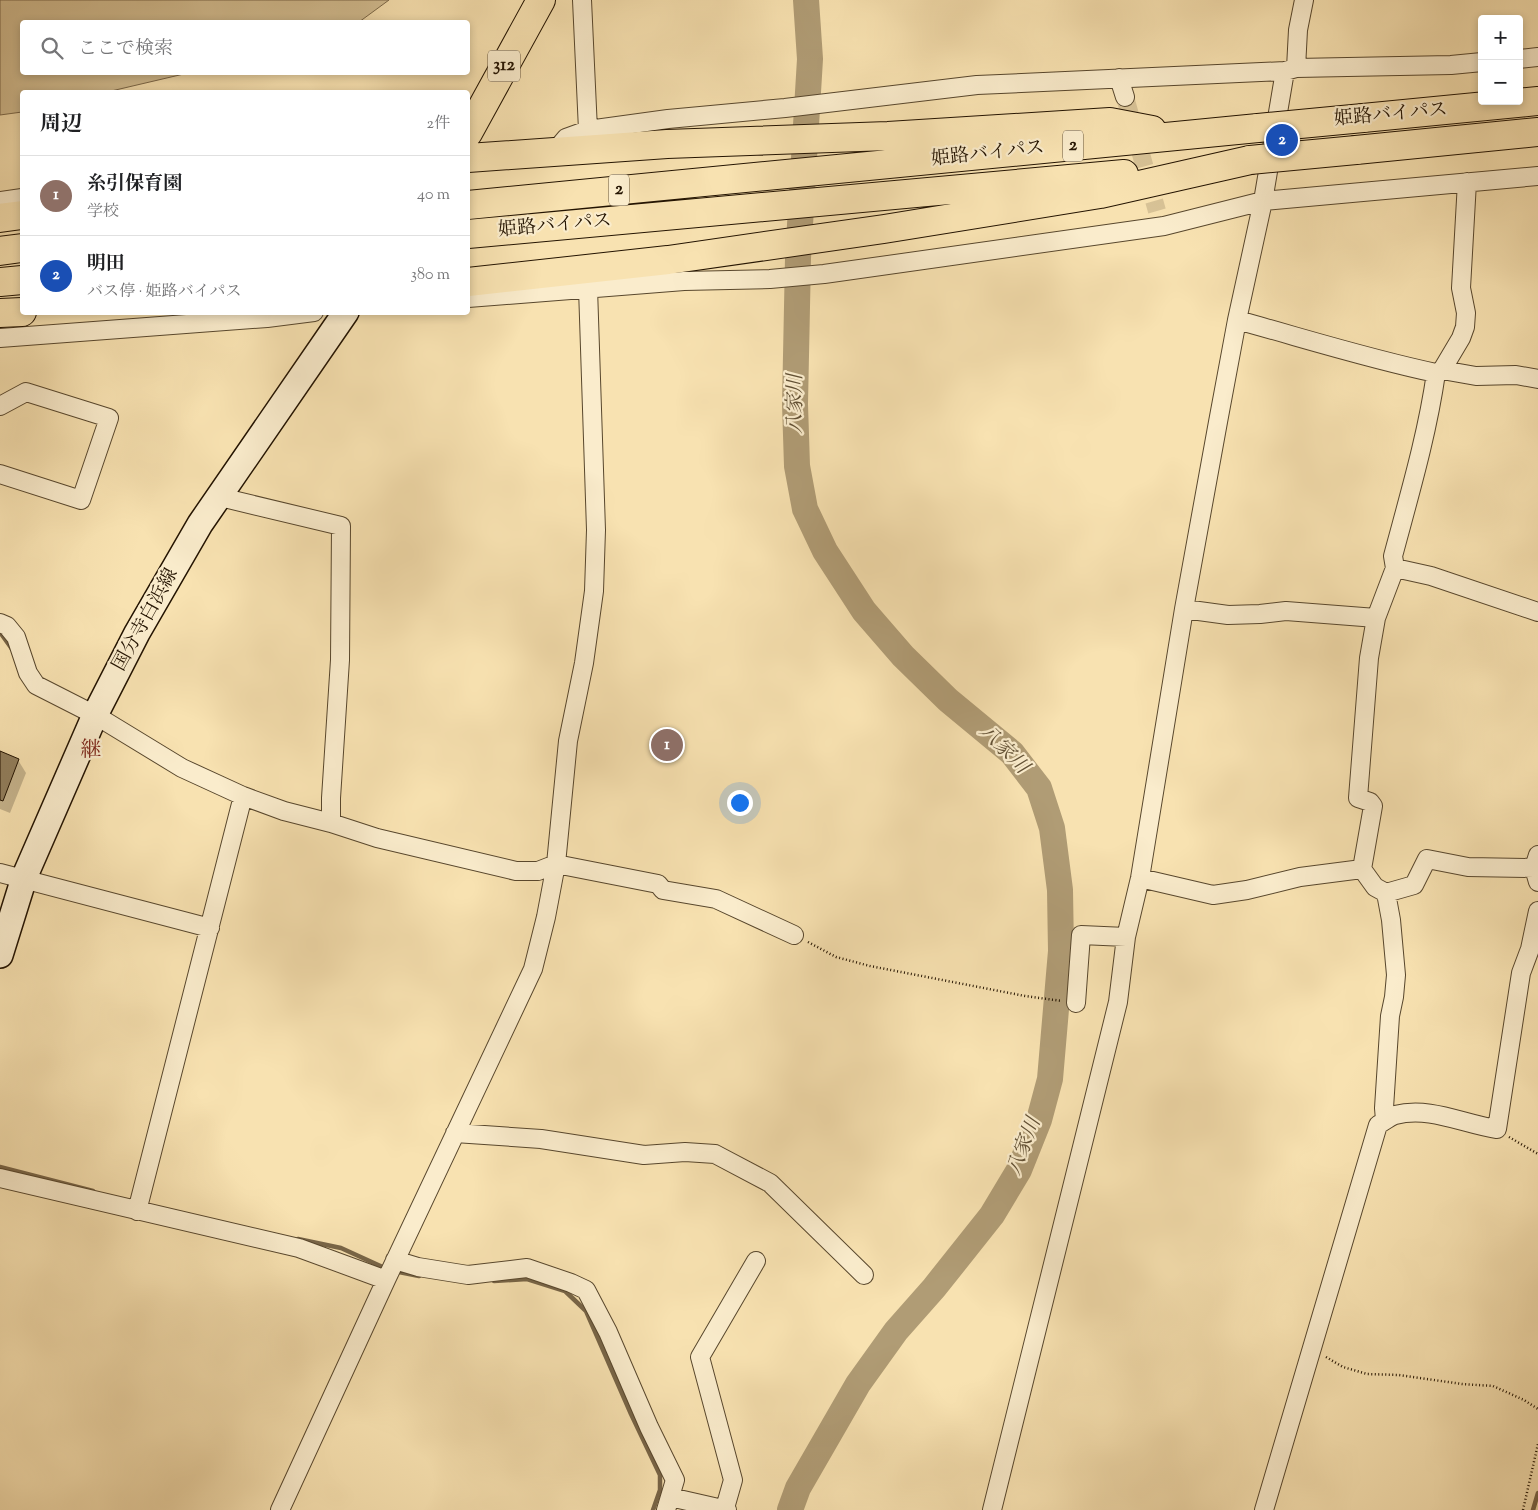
<!DOCTYPE html>
<html lang="ja">
<head>
<meta charset="utf-8">
<style>
  :root { --surface:#fff; --page:#f2f2f2; --text:#202124; --muted:#757577; --line:#e0e0e0; --accent:#db2777 }
  body { margin:0; font-family:"Sorts Mill Goudy","Noto Serif JP",serif; background:var(--page); color:var(--text) }
  .controls { position:absolute; right:15px; top:15px; display:grid; overflow:hidden; border-radius:5px; box-shadow:0 2px 8px #0003 }
  .controls button { width:45px; height:45px; display:grid; place-items:center; padding:0; border:0; border-bottom:1px solid var(--line); background:var(--surface); color:var(--text); font:25px sans-serif }
  .you { position:absolute; left:739px; top:802px; width:18px; height:18px; margin:-12px; border:4px solid #fff; border-radius:50%; background:#1a73e8; box-shadow:0 0 0 8px #1a73e833 }
  .badge { display:grid; place-items:center; width:32px; height:32px; border-radius:50%; background:var(--accent); color:#fff; font-size:16px; font-weight:700 }
  .pin { position:absolute; translate:-50% -50%; border:2px solid #fff; box-shadow:0 1px 5px #0006 }
  .list { margin:0; padding:0; list-style:none }
  h2 { display:flex; justify-content:space-between; align-items:center; height:65px; margin:0; padding:0 20px; font-size:21px }
  h2 small { font-size:16px; font-weight:400; color:var(--muted) }
  .list li { display:grid; grid-template-columns:32px 1fr auto; gap:15px; align-items:center; box-sizing:border-box; height:80px; padding:0 20px; border-top:1px solid var(--line) }
  .list b { display:block; font-size:19px; white-space:nowrap }
  .list p { margin:0; font-size:16px; white-space:nowrap; color:var(--muted) }
  .list em { font-size:16px; font-style:normal; color:var(--muted) }
  .icon { flex:none; width:28px; height:28px; fill:none; stroke:currentColor; stroke-width:2; stroke-linecap:round; stroke-linejoin:round }
  .map { position:relative; flex:none; width:1538px; height:1510px; overflow:hidden }
  .search { position:absolute; background:var(--surface); box-shadow:0 2px 8px #0003; left:20px; top:20px; width:450px; height:55px; display:flex; align-items:center; gap:12px; box-sizing:border-box; padding:0 18px; border-radius:5px; color:var(--muted); font-size:19px }
  .panel { position:absolute; background:var(--surface); box-shadow:0 2px 8px #0003; left:20px; top:90px; width:450px; height:225px; border-radius:5px }
  .map>svg:first-child { display:block }
  .green { fill:#d4bf93; stroke:#7c694a }
  .shadow { fill:#0003 }
  .lines { fill:none; stroke-linecap:round; stroke-linejoin:round }
  .stream { stroke:#786547; stroke-width:4.5 }
  .river { stroke:#b09c75; stroke-width:26 }
  .building { fill:#927f5d; stroke:#231301 }
  .street-tunnel { stroke:#d8c397; stroke-width:18; stroke-dasharray:18 9; stroke-linecap:butt }
  .street-casing { stroke:#58472d; stroke-width:20 }
  .secondary-casing { stroke:#231301; stroke-width:28 }
  .highway-casing { stroke:#231301; stroke-width:30 }
  .path { stroke:#231301; stroke-width:2.5; stroke-dasharray:1 2.5; stroke-linecap:butt }
  .street { stroke:#faeccc; stroke-width:18 }
  .secondary { stroke:#faeccc; stroke-width:25 }
  .highway { stroke:#f8e2b1; stroke-width:28 }
  .highway-bridge-casing { stroke:#231301; stroke-width:30; stroke-linecap:butt }
  .highway-bridge { stroke:#f8e2b1; stroke-width:28 }
  .labels { text-anchor:middle; dominant-baseline:central; stroke-width:4.5; stroke-linejoin:round; paint-order:stroke }
  .shield { fill:#faeccc; stroke:#64543e; stroke-width:1 }
  .shield-label { font-size:18px; font-weight:bold; fill:#231301 }
  .street-label { font-size:19px; fill:#231301; stroke:#faeccc }
  .water-label { font-size:20px; font-style:italic; fill:#625135; stroke:#faeccc }
  .quarter-label { font-size:21px; fill:#7a1f14; stroke:#faeccc }
</style>
</head>
<body>
<div class="map">
<svg width="1538" height="1510" viewBox="0 0 1538 1510">
  <rect width="100%" height="100%" fill="#f8e2b1"/>
  <filter id="stains"><feTurbulence type="fractalNoise" baseFrequency=".004" numOctaves="4"/><feColorMatrix values="0 0 0 0 .2 0 0 0 0 .09 0 0 0 0 .02 0 0 0 .5 -.17"/></filter>
  <radialGradient id="worn" r=".72"><stop offset=".6" stop-color="#630" stop-opacity="0"/><stop offset="1" stop-color="#630" stop-opacity=".3"/></radialGradient>
  <!-- green -->
  <path class="green" d="M0,0H389L359,22H22V72L188,73L107,92H22V112L0,115Z"/>
  <!-- shadow -->
  <path class="shadow" d="M0,753L18,760L26,773L10,813L0,809Z"/>
  <g class="lines">
    <!-- stream -->
    <path class="stream" d="M0,632L12,649
      M0,1167L93,1191
      M298,1239L341,1248L387,1269
      M394,1271L419,1276
      M494,1281L527,1279L565,1291L586,1311L631,1414L660,1475V1490L653,1510
      M1533,1510L1538,1493"/>
    <!-- river -->
    <path class="river" d="M790,1510L798,1488L858,1384L896,1331L934,1288L992,1215L1019,1170L1039,1120L1050,1079L1061,951L1060,890L1052,828L1039,788L1012,753L948,700L903,656L864,611L825,551L805,509L797,466L795,404L798,258L810,59L806,0"/>
  </g>
  <!-- building -->
  <path class="building" d="M0,751L19,759L3,801L0,800Z"/>
  <g class="lines">
    <!-- street-tunnel -->
    <path class="street-tunnel" d="M1125,97L1157,211"/>
    <!-- street casing -->
    <g class="street-casing">
      <path id="street" d="M582,0L588,130
        M1519,59L1538,57
        M1296,68L1298,30L1304,0
        M1119,78L1125,97
        M555,151L566,138L588,130L668,119L785,108L977,85L1285,71L1296,68L1451,65L1482,62
        M0,201L22,198
        M468,298L684,281L770,279L824,274L1164,226L1263,201L1538,176
        M1237,320C1303,338 1369,359 1436,373
        M0,338L267,318L314,312
        M1442,370L1476,376L1516,375L1538,379
        M0,406L26,392L109,418L81,500L0,474
        M220,497L341,526L340,660L331,798V823
        M1395,568L1431,576L1538,612
        M1184,609L1228,615L1260,614L1286,611L1376,618
        M0,623L7,626L16,637L28,673L36,685L95,715L182,768L243,796L284,811L331,823L377,838L516,871H538L556,864L658,884L663,890L716,899L794,935
        M1538,855L1534,868L1538,882
        M1362,869L1373,806L1370,802L1358,798L1369,658L1376,618L1395,568L1393,556C1409,496 1427,436 1436,373L1442,370L1461,338L1465,327L1466,313L1461,288L1467,182
        M1362,869L1375,887L1386,893L1414,885L1427,859L1468,867L1534,868
        M0,873L210,928
        M1140,878L1213,895L1247,890L1300,877L1362,869
        M1076,1003L1081,935L1126,937
        M1385,1120L1384,1108L1390,1016L1394,997L1396,975L1391,920L1386,893
        M455,1133L541,1139L644,1155L685,1152L715,1154L770,1183L864,1275
        M0,1178L299,1248L386,1280
        M137,1211L243,796
        M395,1260L418,1267L468,1275L527,1268L571,1283L586,1290L608,1332L649,1427L675,1480L666,1510
        M670,1497L727,1510
        M725,1508L733,1480L700,1357L756,1261
        M280,1510L386,1280L533,969L546,917L556,864L568,741L584,663L594,591L596,530L588,288
        M992,1510L1118,1002L1126,937L1140,878L1184,609L1218,422L1237,320L1263,201L1285,71
        M1264,1510L1378,1125C1383,1122 1390,1117 1395,1115C1430,1106 1463,1124 1497,1129L1521,973L1530,949L1538,911"/>
    </g>
    <!-- secondary casing -->
    <g class="secondary-casing">
      <path id="secondary" d="M0,955L24,878L95,715L137,633L200,524L346,312"/>
    </g>
    <!-- highway casing -->
    <g class="highway-casing">
      <path id="highway" d="M1363,118L1538,101
        M468,133L541,0
        M1356,150L1538,132
        M468,158L667,144L888,136L1110,122L1152,130
        M468,205L1258,128
        M0,218L22,215
        M468,234L1124,174
        M0,251L22,248
        M0,282L22,280
        M468,282L668,260L884,229L1100,194L1250,160
        M0,313L22,312"/>
    </g>
    <!-- path -->
    <path class="path" d="M808,942L836,957L870,966L1025,996L1062,1001
      M1509,1137L1538,1154
      M1326,1357L1343,1367L1367,1374L1399,1375L1462,1384L1493,1386L1524,1400L1538,1409
      M1523,1510L1538,1444"/>
    <!-- street -->
    <use href="#street" class="street"/>
    <!-- secondary -->
    <use href="#secondary" class="secondary"/>
    <!-- highway -->
    <use href="#highway" class="highway"/>
    <!-- highway-bridge casing -->
    <g class="highway-bridge-casing">
      <path id="highway-bridge" d="M1258,128L1363,118
        M1250,160L1356,150"/>
    </g>
    <!-- highway-bridge -->
    <use href="#highway-bridge" class="highway-bridge"/>
  </g>
  <g class="labels">
    <!-- shield labels -->
    <g class="shield">
      <rect x="488" y="50.5" width="32" height="31" rx="4"/>
      <rect x="1063" y="130.5" width="20" height="31" rx="4"/>
      <rect x="609" y="174.5" width="20" height="31" rx="4"/>
    </g>
    <g class="shield-label">
      <text x="504" y="66">312</text>
      <text x="1073" y="146">2</text>
      <text x="619" y="190">2</text>
    </g>
    <!-- street labels -->
    <g class="street-label">
      <text transform="translate(1391 115) rotate(-5)">姫路バイパス</text>
      <text transform="translate(988 154) rotate(-6)">姫路バイパス</text>
      <text transform="translate(555 226) rotate(-5)">姫路バイパス</text>
      <text transform="translate(146 620) rotate(-61)">国分寺白浜線</text>
    </g>
    <!-- water labels -->
    <g class="water-label">
      <text transform="translate(796 404) rotate(-90)">八家川</text>
      <text transform="translate(1003 750) rotate(45)">八家川</text>
      <text transform="translate(1025 1147) rotate(-69)">八家川</text>
    </g>
    <!-- quarter labels -->
    <g class="quarter-label">
      <text x="91" y="751">継</text>
    </g>
  </g>
  <rect width="100%" height="100%" filter="url(#stains)"/>
  <rect width="100%" height="100%" fill="url(#worn)"/>
</svg>
<div class="controls">
<button>+</button>
<button>−</button>
</div>
<div class="you"></div>
<div class="pin badge" style="left:667px;top:745px;background:#8d6e63">1</div>
<div class="pin badge" style="left:1282px;top:140px;background:#1a4fb4">2</div>
<div class="search"><svg class="icon" aria-label="search" viewBox="0 0 24 24"><circle cx="10" cy="10" r="6"/><path d="M15 15l6 6"/></svg>ここで検索</div>
<section class="panel">
<h2>周辺<small>2件</small></h2>
<ul class="list">
<li><span class="badge" style="background:#8d6e63">1</span><div><b>糸引保育園</b><p>学校</p></div><em>40 m</em></li>
<li><span class="badge" style="background:#1a4fb4">2</span><div><b>明田</b><p>バス停 · 姫路バイパス</p></div><em>380 m</em></li>
</ul>
</section>
</div>
</body>
</html>
